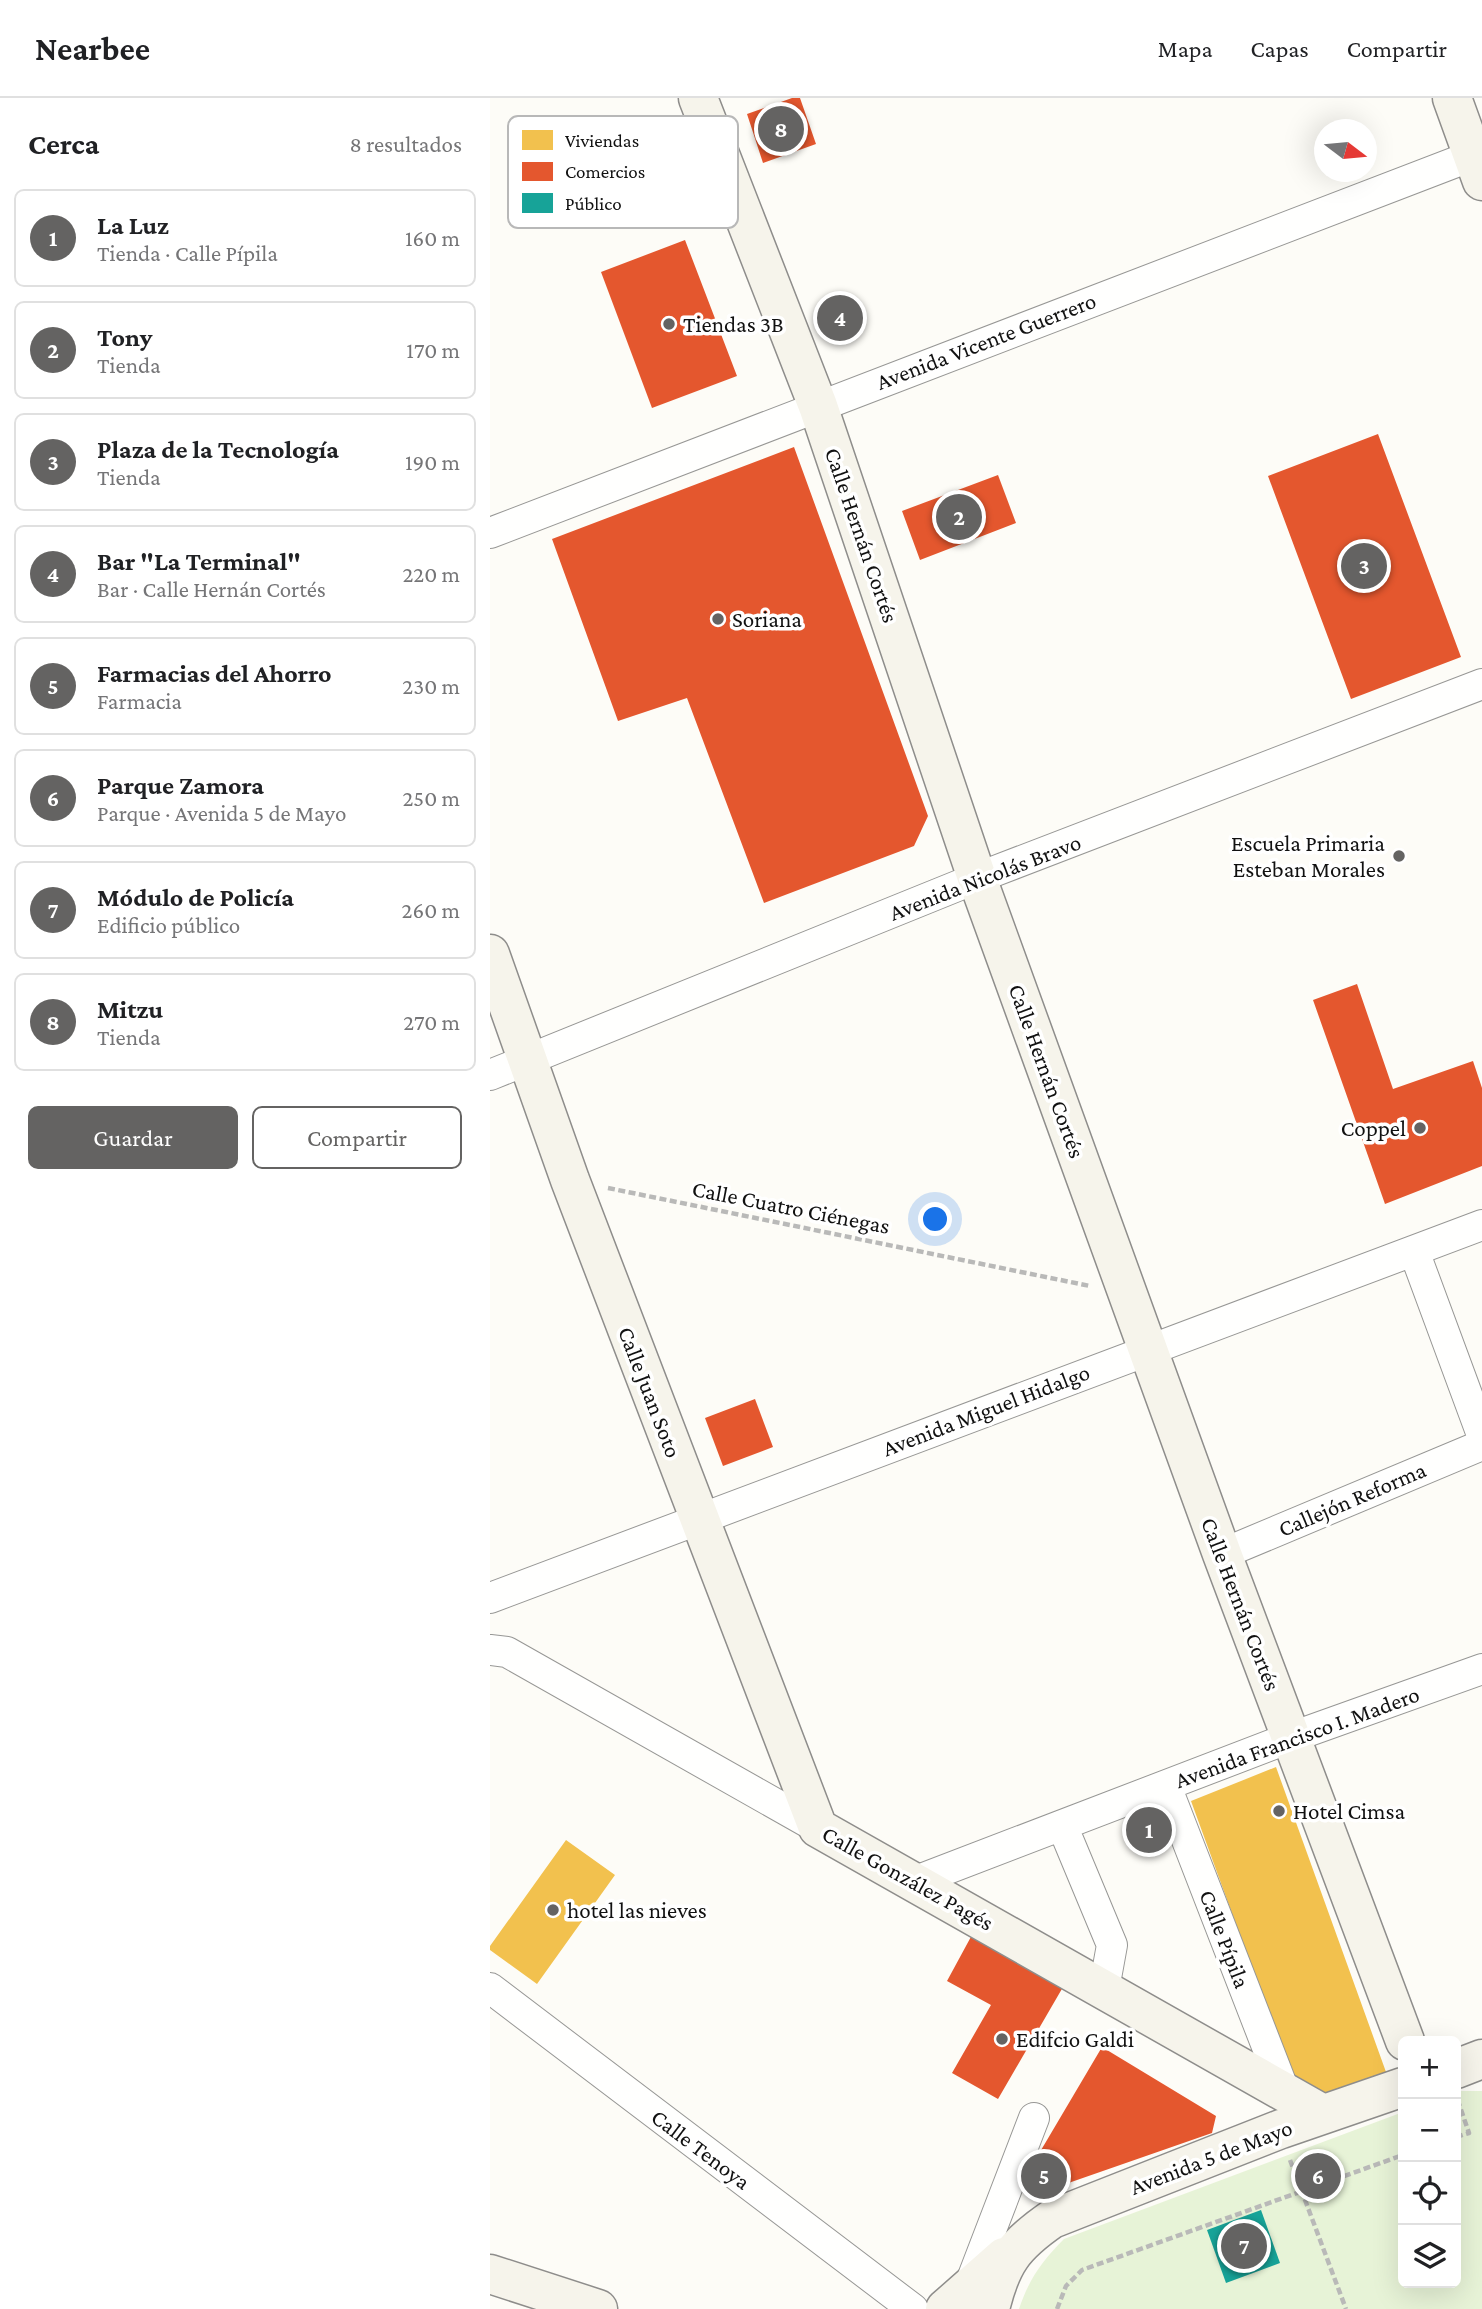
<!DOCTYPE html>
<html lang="es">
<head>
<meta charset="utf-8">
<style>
  :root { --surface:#fff; --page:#f6f6f6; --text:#202124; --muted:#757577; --line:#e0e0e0; --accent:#646362 }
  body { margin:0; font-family:"Crimson Pro",serif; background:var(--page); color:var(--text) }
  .controls { position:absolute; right:21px; bottom:21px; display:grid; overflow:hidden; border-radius:10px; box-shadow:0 7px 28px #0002 }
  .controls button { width:63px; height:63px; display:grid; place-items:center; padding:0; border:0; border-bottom:2px solid var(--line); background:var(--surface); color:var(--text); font:35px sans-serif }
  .compass { position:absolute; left:824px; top:21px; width:63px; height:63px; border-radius:50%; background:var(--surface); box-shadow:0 7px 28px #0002; rotate:106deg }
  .you { position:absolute; left:446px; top:1122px; width:24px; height:24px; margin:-18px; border:5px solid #fff; border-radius:50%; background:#1a73e8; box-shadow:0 0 0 10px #1a73e833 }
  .badge { display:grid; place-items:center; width:46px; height:46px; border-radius:50%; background:var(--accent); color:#fff; font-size:23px; font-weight:700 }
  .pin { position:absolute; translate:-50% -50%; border:4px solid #fff; box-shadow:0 2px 7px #0006 }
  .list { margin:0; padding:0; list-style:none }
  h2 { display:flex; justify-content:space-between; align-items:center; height:91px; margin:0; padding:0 28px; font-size:30px }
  h2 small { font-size:23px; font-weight:400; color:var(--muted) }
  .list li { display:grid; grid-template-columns:46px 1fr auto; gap:21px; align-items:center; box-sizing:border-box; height:98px; margin:0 14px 14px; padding:0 14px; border:2px solid var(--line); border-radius:10px }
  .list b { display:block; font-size:26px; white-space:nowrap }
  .list p { margin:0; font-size:23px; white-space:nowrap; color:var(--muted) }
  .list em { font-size:23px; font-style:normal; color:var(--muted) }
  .actions { display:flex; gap:14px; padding:21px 28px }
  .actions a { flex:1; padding:16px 0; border:2px solid var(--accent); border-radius:10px; text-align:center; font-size:24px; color:var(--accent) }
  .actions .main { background:var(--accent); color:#fff }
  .icon { flex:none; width:38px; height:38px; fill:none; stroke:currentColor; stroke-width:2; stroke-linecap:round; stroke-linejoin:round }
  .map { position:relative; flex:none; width:992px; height:2211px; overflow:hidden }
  header { display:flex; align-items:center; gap:42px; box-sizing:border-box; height:98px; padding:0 35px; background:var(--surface); border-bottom:2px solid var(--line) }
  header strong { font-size:33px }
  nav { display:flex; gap:38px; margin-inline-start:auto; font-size:24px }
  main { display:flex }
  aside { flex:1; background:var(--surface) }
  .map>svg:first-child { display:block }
  .green { fill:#e7f3d7 }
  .homes { fill:#f2c14e }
  .shops { fill:#e4572e }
  .public { fill:#17a398 }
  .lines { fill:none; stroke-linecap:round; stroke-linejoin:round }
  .street-casing { stroke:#979795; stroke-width:32 }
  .secondary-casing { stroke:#8e8d8b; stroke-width:41 }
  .path { stroke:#b9b9b8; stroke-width:4.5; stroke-dasharray:7 3.5; stroke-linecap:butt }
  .street { stroke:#fffffe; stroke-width:30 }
  .secondary { stroke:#f6f4eb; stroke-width:38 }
  .poi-dot { fill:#646362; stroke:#fff; stroke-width:2.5 }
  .labels { text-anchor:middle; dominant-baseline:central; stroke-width:7; stroke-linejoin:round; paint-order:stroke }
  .poi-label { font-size:23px; fill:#111; stroke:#fff; text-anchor:start }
  .street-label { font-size:23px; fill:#111; stroke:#fff }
  .key { fill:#fff; stroke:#b8b8b8; stroke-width:2 }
  .key-label { font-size:19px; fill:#111 }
</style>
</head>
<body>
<header>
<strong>Nearbee</strong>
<nav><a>Mapa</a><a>Capas</a><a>Compartir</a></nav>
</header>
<main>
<aside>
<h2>Cerca<small>8 resultados</small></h2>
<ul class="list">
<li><span class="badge">1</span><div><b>La Luz</b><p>Tienda · Calle Pípila</p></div><em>160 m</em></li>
<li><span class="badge">2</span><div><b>Tony</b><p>Tienda</p></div><em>170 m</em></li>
<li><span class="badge">3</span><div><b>Plaza de la Tecnología</b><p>Tienda</p></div><em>190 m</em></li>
<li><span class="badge">4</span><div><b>Bar &quot;La Terminal&quot;</b><p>Bar · Calle Hernán Cortés</p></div><em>220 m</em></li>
<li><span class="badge">5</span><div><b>Farmacias del Ahorro</b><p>Farmacia</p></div><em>230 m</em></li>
<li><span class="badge">6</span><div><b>Parque Zamora</b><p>Parque · Avenida 5 de Mayo</p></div><em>250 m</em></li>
<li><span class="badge">7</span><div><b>Módulo de Policía</b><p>Edificio público</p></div><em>260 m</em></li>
<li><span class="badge">8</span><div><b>Mitzu</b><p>Tienda</p></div><em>270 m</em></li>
</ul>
<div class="actions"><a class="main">Guardar</a><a>Compartir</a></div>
</aside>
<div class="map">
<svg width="992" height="2211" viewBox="0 0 992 2211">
  <rect width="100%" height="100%" fill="#fdfcf7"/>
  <!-- green -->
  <path class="green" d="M971,1993H992V2211H529C539,2181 552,2163 574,2141L913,2014V2185H966V1995Z"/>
  <!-- homes -->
  <path class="homes" d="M786,1669L896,1974L835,1995L801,1977L701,1703Z
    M76,1742L125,1777L47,1886L0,1852V1848Z"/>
  <!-- shops -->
  <path class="shops" d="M302,0H310L326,46L273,65L257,16Z
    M195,142L247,278L162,310L111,174Z
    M888,336L971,559L861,601L778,378Z
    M304,349L438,718L424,748L274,805L197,600L128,623L62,441Z
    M508,377L526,425L430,462L412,413Z
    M867,886L903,991L983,963L992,990V1068L895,1106L823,902Z
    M265,1301L283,1349L233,1368L215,1320Z
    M489,1824L580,1877L508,2001L462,1975L501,1907L457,1883Z
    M612,1949L726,2018L722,2035L544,2097L531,2086Z"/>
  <!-- public -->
  <path class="public" d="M771,2112L790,2165L736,2185L717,2132Z"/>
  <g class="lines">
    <!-- street casing -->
    <g class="street-casing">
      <path id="street" d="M0,435L992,54
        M0,977L487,780L992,586
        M924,1153L992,1337
        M732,1456L992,1347
        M0,1500L992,1127
        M0,1552L17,1554L328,1730
        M676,1688L795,1995
        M572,1727L622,1847L614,1891
        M426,1783L802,1639L992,1571
        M0,1890L423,2211
        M479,2189L544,2020"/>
    </g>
    <!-- secondary casing -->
    <g class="secondary-casing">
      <path id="secondary" d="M208,0L328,308L487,780L732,1456L915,1943
        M962,0L992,83
        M0,856L80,1082L328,1730L833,2016
        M966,1971L992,1961
        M0,2176L108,2211
        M455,2211L514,2159
        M500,2211C511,2165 523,2148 562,2121L791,2031L913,1989"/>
    </g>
    <!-- path -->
    <path class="path" d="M118,1090L600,1188
      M966,2039L979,2035L968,2003
      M800,2062L856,2211
      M567,2211L576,2188L592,2172L913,2057"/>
    <!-- street -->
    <use href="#street" class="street"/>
    <!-- secondary -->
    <use href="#secondary" class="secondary"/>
  </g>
  <!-- markers -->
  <g class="poi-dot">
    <circle cx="179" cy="226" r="7"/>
    <circle cx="228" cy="521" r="7"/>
    <circle cx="909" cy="758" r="7"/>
    <circle cx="930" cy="1030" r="7"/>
    <circle cx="789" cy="1713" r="7"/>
    <circle cx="63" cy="1812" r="7"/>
    <circle cx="512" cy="1941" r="7"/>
  </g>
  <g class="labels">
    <!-- poi labels -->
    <g class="poi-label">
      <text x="193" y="226">Tiendas 3B</text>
      <text x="242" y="521">Soriana</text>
      <text x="895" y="745" text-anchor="end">Escuela Primaria<tspan x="895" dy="26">Esteban Morales</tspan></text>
      <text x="916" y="1030" text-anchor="end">Coppel</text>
      <text x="803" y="1713">Hotel Cimsa</text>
      <text x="77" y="1812">hotel las nieves</text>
      <text x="526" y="1941">Edifcio Galdi</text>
    </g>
    <!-- street labels -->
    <g class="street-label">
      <text transform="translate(496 243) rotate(-21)">Avenida Vicente Guerrero</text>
      <text transform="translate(372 437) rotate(71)">Calle Hernán Cortés</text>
      <text transform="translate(495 779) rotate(-21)">Avenida Nicolás Bravo</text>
      <text transform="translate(557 973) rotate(70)">Calle Hernán Cortés</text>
      <text transform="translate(301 1109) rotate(11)">Calle Cuatro Ciénegas</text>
      <text transform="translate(160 1294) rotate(69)">Calle Juan Soto</text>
      <text transform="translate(496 1312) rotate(-21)">Avenida Miguel Hidalgo</text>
      <text transform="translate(862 1401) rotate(-23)">Callejón Reforma</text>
      <text transform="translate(751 1506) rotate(69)">Calle Hernán Cortés</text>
      <text transform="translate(807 1639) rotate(-20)">Avenida Francisco I. Madero</text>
      <text transform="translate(418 1780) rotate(29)">Calle González Pagés</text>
      <text transform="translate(735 1841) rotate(69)">Calle Pípila</text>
      <text transform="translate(211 2051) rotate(37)">Calle Tenoya</text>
      <text transform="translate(721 2059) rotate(-21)">Avenida 5 de Mayo</text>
    </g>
  </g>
  <!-- legend -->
  <rect x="18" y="18" width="230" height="112" rx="10" class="key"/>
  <rect x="32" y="32" width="31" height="20" fill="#f2c14e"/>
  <rect x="32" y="64" width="31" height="19" fill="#e4572e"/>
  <rect x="32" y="95" width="31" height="20" fill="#17a398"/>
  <g class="key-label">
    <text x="75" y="49">Viviendas</text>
    <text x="75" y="80">Comercios</text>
    <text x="75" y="112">Público</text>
  </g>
</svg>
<div class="controls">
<button>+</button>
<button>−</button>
<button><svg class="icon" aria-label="locate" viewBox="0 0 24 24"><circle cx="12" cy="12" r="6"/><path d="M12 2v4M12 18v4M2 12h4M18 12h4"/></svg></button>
<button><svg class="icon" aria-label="layers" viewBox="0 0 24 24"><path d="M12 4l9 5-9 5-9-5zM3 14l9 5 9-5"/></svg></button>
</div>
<svg class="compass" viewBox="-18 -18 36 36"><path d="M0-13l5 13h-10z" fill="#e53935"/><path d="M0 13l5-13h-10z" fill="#757577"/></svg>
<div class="you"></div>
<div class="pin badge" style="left:659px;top:1732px">1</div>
<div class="pin badge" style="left:469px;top:419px">2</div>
<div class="pin badge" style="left:874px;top:468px">3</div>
<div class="pin badge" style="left:350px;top:220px">4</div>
<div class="pin badge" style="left:554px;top:2078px">5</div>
<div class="pin badge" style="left:828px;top:2078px">6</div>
<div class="pin badge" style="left:754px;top:2148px">7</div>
<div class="pin badge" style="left:291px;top:31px">8</div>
</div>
</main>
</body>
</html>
